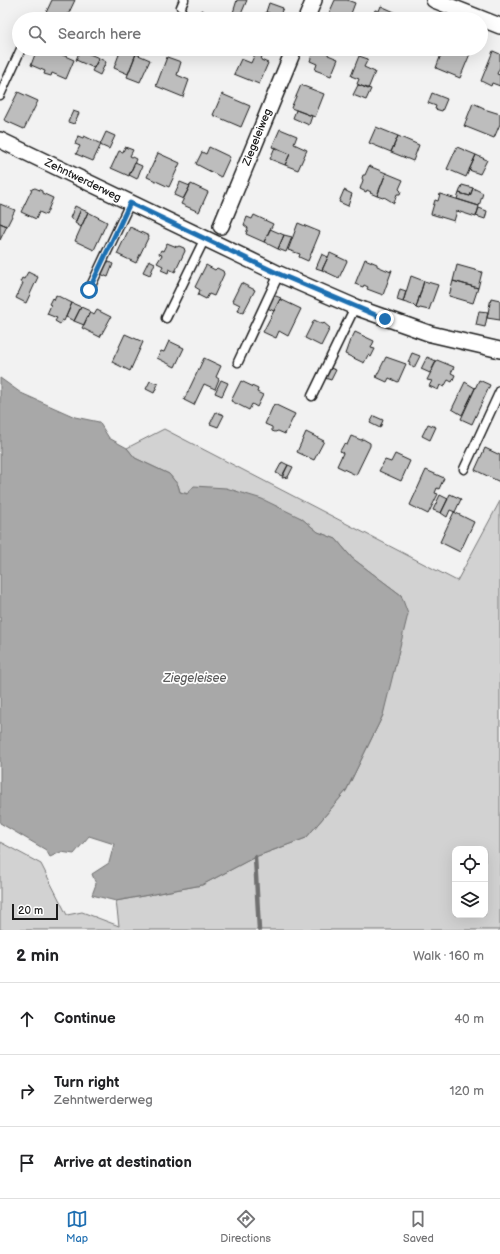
<!DOCTYPE html>
<html lang="en">
<head>
<meta charset="utf-8">
<style>
  :root { --surface:#fff; --page:#f6f6f6; --text:#202124; --muted:#757577; --line:#e0e0e0; --accent:#1f6fb2 }
  body { margin:0; font-family:"Balsamiq Sans",sans-serif; background:var(--page); color:var(--text) }
  .controls { position:absolute; right:12px; bottom:12px; display:grid; overflow:hidden; border-radius:8px; box-shadow:0 4px 16px #0002 }
  .controls button { width:36px; height:36px; display:grid; place-items:center; padding:0; border:0; border-bottom:1px solid var(--line); background:var(--surface); color:var(--text); font:20px sans-serif }
  .scale { position:absolute; left:12px; bottom:10px; width:46px; box-sizing:border-box; padding-left:4px; border:2px solid #1c1c1c; border-top:0; font-size:11px; line-height:14px; white-space:nowrap; color:#1c1c1c; -webkit-text-stroke:3px #fff; paint-order:stroke }
  .stop { position:absolute; width:12px; height:12px; margin:-9px; border:3px solid #1f6fb2; border-radius:50%; background:#fff }
  .stop.end { background:#1f6fb2; border-color:#fff; box-shadow:0 1px 4px #0008 }
  .list { margin:0; padding:0; list-style:none }
  h2 { display:flex; justify-content:space-between; align-items:center; height:52px; margin:0; padding:0 16px; font-size:17px }
  h2 small { font-size:13px; font-weight:400; color:var(--muted) }
  .list li { display:grid; grid-template-columns:26px 1fr auto; gap:12px; align-items:center; box-sizing:border-box; height:72px; padding:0 16px; border-top:1px solid var(--line) }
  .list b { display:block; font-size:15px; white-space:nowrap }
  .list p { margin:0; font-size:13px; white-space:nowrap; color:var(--muted) }
  .list em { font-size:13px; font-style:normal; color:var(--muted) }
  .icon { flex:none; width:22px; height:22px; fill:none; stroke:currentColor; stroke-width:2; stroke-linecap:round; stroke-linejoin:round }
  .map { position:relative; flex:none; width:500px; height:930px; overflow:hidden }
  .search { position:absolute; background:var(--surface); box-shadow:0 4px 16px #0002; left:12px; right:12px; top:12px; height:44px; display:flex; align-items:center; gap:10px; box-sizing:border-box; padding:0 14px; border-radius:22px; color:var(--muted); font-size:15px }
  .sheet { height:268px; background:var(--surface) }
  nav { display:flex; justify-content:space-around; align-items:center; box-sizing:border-box; height:56px; border-top:1px solid var(--line); background:var(--surface); font-size:11px; color:var(--muted) }
  nav a { display:grid; justify-items:center; gap:2px }
  nav .on { color:var(--accent) }
  .map>svg:first-child { display:block }
  .green { fill:#d2d2d2; stroke:#777; fill-rule:evenodd }
  .water { fill:#a8a8a8; stroke:#707070 }
  .lines { fill:none; stroke-linecap:round; stroke-linejoin:round }
  .stream { stroke:#707070; stroke-width:4.5 }
  .building { fill:#bdbdbd; stroke:#1c1c1c }
  .service-casing { stroke:#1c1c1c; stroke-width:11 }
  .minor-casing { stroke:#1c1c1c; stroke-width:18 }
  .service { stroke:#fff; stroke-width:8 }
  .minor { stroke:#fff; stroke-width:15 }
  .route { stroke:#1f6fb2; stroke-width:5 }
  .labels { text-anchor:middle; dominant-baseline:central; stroke-width:3.5; stroke-linejoin:round; paint-order:stroke }
  .street-label { font-size:11px; fill:#1c1c1c; stroke:#fff }
  .water-label { font-size:12px; font-style:italic; fill:#5b5b5b; stroke:#fff }
</style>
</head>
<body>
<div class="map">
<svg width="500" height="930" viewBox="0 0 500 930">
  <rect width="100%" height="100%" fill="#f2f2f2"/>
  <filter id="ink" filterUnits="userSpaceOnUse"><feTurbulence type="fractalNoise" baseFrequency=".025" numOctaves="2"/><feDisplacementMap in="SourceGraphic" scale="8" xChannelSelector="R" yChannelSelector="G"/><feConvolveMatrix kernelMatrix="1 2 1 2 8 2 1 2 1" color-interpolation-filters="sRGB"/></filter>
  <g filter="url(#ink)">
    <!-- green -->
    <path class="green" d="M164,429L457,581L500,501V930H0V842L41,864L67,915L82,912L119,926L116,901L202,885L255,857L306,838L346,791L383,715L401,595L352,558L336,539L318,532L301,518L180,492L178,485L169,474L135,458L127,448ZM455,849H485V915H455Z"/>
    <!-- water -->
    <path class="water" d="M0,378L21,393L75,417L99,422L109,438L127,448L135,458L169,474L178,485L180,492L187,494L194,486L226,488L262,499L301,518L318,532L336,539L352,558L401,595L408,614L383,715L346,791L306,838L255,857L202,885L116,901L92,895L96,884L92,874L109,863L114,844L89,836L74,854L61,852L50,857L46,850L0,823Z"/>
    <g class="lines">
      <!-- stream -->
      <path class="stream" d="M255,857L259,930"/>
    </g>
    <!-- building -->
    <path class="building" d="M52,0H75L66,19H43Z
      M237,0H247L239,19L232,16Z
      M335,0H347L355,3L349,19H330L327,18Z
      M269,3L283,8L279,17L266,12Z
      M381,6L399,14L397,19H375L372,18L375,10L379,11Z
      M201,10L212,15L211,19H205L198,16Z
      M266,12L279,17L284,19H263Z
      M37,49H49L74,60L66,79L52,73L51,76L44,74L45,71L31,65Z
      M121,49H131L137,51L128,74L114,68Z
      M314,49H329L328,55L338,59L331,76L315,70L317,64L310,61Z
      M394,49H403L400,55L393,52Z
      M443,49H472L460,78L436,68Z
      M80,50L99,58L94,68L76,60Z
      M493,51L500,54V67L497,74L500,75V86L492,83L491,86L481,81Z
      M136,54L150,60L140,82L127,77Z
      M255,54L262,56L261,60L268,63L259,84L234,74L241,59L251,63Z
      M359,56L368,59L364,67L375,72L368,89L357,84L359,79L351,76Z
      M167,57L181,62L177,75L189,80L183,97L156,86Z
      M99,58L106,62L100,75L92,71Z
      M301,85L324,94L315,117L291,108Z
      M358,85L371,89L366,100L353,95Z
      M18,92L38,101L24,129L4,120Z
      M432,93L447,99L442,111L435,109L436,106L428,103Z
      M222,94L250,106L241,127L213,115Z
      M473,103L484,108V109L500,114V124L494,138L464,126Z
      M296,110L312,116L309,125L293,118Z
      M73,111L79,113L74,124L68,122Z
      M376,127L398,136L391,152L369,143Z
      M280,129L297,136L294,144L307,150L298,170L285,165L290,154L272,147Z
      M106,132L115,136L109,149L100,145Z
      M78,136L83,138L84,136L101,144L93,161L76,154L80,146L75,144Z
      M398,136L419,145L413,161L391,152Z
      M125,147L133,150L130,156L136,159L129,176L111,168L119,151L123,152Z
      M209,147L230,157L221,177L196,164L202,152L206,154Z
      M275,147L290,154L285,165L270,159Z
      M457,147L476,155L466,177L447,169Z
      M158,153L180,163L169,187L147,177Z
      M476,155L487,160L480,174L469,170Z
      M135,163L142,166L137,179L129,175Z
      M369,166L386,173L377,196L370,193L371,192L367,190L366,192L360,189L363,180L362,178L363,175H365Z
      M386,173L403,180L399,189L401,191L400,194H397L394,203L384,197L383,198L377,196Z
      M180,182L190,186L183,199L174,195Z
      M191,184L208,192L199,212L181,204Z
      M462,185L473,188L470,196L459,193Z
      M35,188L42,191V193L53,198L46,215L39,212L36,219L21,212L32,189Z
      M473,188L483,193L479,206L457,199L459,193L470,196Z
      M344,190L352,194L348,206L339,202Z
      M440,194L479,206L476,217L457,211L454,221L431,214L435,200L438,201Z
      M0,204L15,210L7,226L0,223Z
      M75,206L81,209L76,221L70,218Z
      M479,208L487,211L485,219L476,216Z
      M81,209L88,212L81,227L75,223Z
      M88,212L107,222L94,250L75,241Z
      M254,215L273,224L264,242L246,234L248,228L244,225L247,217L252,219Z
      M0,223L7,226L0,240Z
      M298,223L320,232L308,261L299,257L300,254L288,250Z
      M130,227L149,236L136,263L117,254Z
      M270,229L284,235L278,249L264,242Z
      M284,235L292,237L286,252L278,249Z
      M167,243L177,247L179,246L184,248L185,251L175,272L169,269L168,273L161,270L163,266L157,263L162,255L159,254L161,250L163,251Z
      M330,253L347,261L339,278L322,270Z
      M322,254L328,257L322,270L316,268Z
      M365,259L377,264V266L391,272V270H392L383,295L367,289L368,287L364,285L363,287L355,284Z
      M149,260L155,263L150,275L143,272Z
      M107,261L113,264L108,277L100,274Z
      M206,265L215,270L217,268L223,271L224,274L214,296L209,294L206,299L198,295L200,290L195,287Z
      M457,265L482,272L478,288L453,281Z
      M28,272L38,277L26,303L16,298L23,283L20,282L22,278L24,279Z
      M411,276L424,281L416,308L413,305L403,302Z
      M424,281L438,285L429,310L420,308L419,309L416,308Z
      M453,281L478,288L473,303L449,296Z
      M241,283L255,290L243,313L238,311L240,305L232,301Z
      M400,289L406,291L403,302L397,300Z
      M56,295L72,303L64,321L62,320L60,324L55,321L57,318L47,314L51,305L49,304L52,298L54,300Z
      M273,295L281,298L274,311L267,308Z
      M491,298L500,300V320L487,318Z
      M280,299L301,309L288,336L279,331L276,338L263,332Z
      M72,303L81,307L74,321L66,317Z
      M81,307L90,311L84,325L74,321Z
      M97,310L111,317L100,337L82,328L90,312L94,315Z
      M479,311L488,312L485,327L476,325Z
      M314,320L323,324L324,323L330,328L321,346L305,338Z
      M355,332L374,341L371,348L375,349L371,357L368,355L364,363L345,354L350,340H351Z
      M125,334L143,342L130,371L112,362Z
      M169,341L184,348L175,367L157,358L161,351L164,352Z
      M412,353L420,356L414,368L409,365L410,363L408,362Z
      M386,357L406,364L398,382L389,378L387,382L376,377Z
      M427,357L436,361L430,373L421,369Z
      M204,358L221,366L216,377L219,379L215,389L204,384L194,405L184,400Z
      M437,360L454,367L451,373L455,375L452,382L448,380L444,387L440,385L438,390L429,386L432,381L427,380Z
      M330,368L336,370L331,380L325,378Z
      M221,380L228,383L222,396L215,393Z
      M479,380L490,385L472,424L461,419Z
      M150,381L158,384L154,393L146,389Z
      M241,381L258,389L257,392L263,395L257,407L252,404L249,410L231,401Z
      M465,382L475,388L462,415L452,409Z
      M274,404L295,414L285,434L278,431L275,432L272,431V427L265,424Z
      M216,412L224,415L218,427L210,424Z
      M374,416L383,420L380,428L370,423Z
      M428,424L436,427L430,440L422,436Z
      M306,432L324,441L314,460L297,452Z
      M351,436L361,440L363,439L370,443V446L356,475L337,466L343,453L340,451L344,444L347,445Z
      M485,448L500,455V482L475,470Z
      M395,454L410,461L401,481L379,471L385,460L391,462Z
      M282,462L288,465L282,476L276,473Z
      M288,465L293,467L288,477L282,478Z
      M426,470L444,478L439,489L437,488L435,493L438,494L428,514L410,505Z
      M450,494L461,499L455,512L450,510L447,517L441,513Z
      M440,495L448,499L441,513L433,510Z
      M454,512L474,522L460,552L440,542Z"/>
    <g class="lines">
      <!-- service casing -->
      <g class="service-casing">
        <path id="service" d="M181,7L184,0
          M0,95L21,49
          M89,290L130,203
          M166,318L205,238
          M238,362L279,274
          M312,396L355,307
          M464,469L500,391"/>
      </g>
      <!-- minor casing -->
      <g class="minor-casing">
        <path id="minor" d="M434,0L500,26
          M306,19L314,0
          M0,140L279,274L355,307L431,334L500,350
          M221,226L294,49"/>
      </g>
      <!-- service -->
      <use href="#service" class="service"/>
      <!-- minor -->
      <use href="#minor" class="minor"/>
    </g>
  </g>
  <g class="lines" filter="url(#ink)">
    <!-- route -->
    <path class="route" d="M89,290L130,203L279,274L385,319"/>
  </g>
  <g class="labels">
    <!-- street labels -->
    <g class="street-label">
      <text transform="translate(257 137) rotate(-68)">Ziegeleiweg</text>
      <text transform="translate(83 180) rotate(26)">Zehntwerderweg</text>
    </g>
    <!-- water labels -->
    <g class="water-label">
      <text x="195" y="678">Ziegeleisee</text>
    </g>
  </g>
</svg>
<div class="controls">
<button><svg class="icon" aria-label="locate" viewBox="0 0 24 24"><circle cx="12" cy="12" r="6"/><path d="M12 2v4M12 18v4M2 12h4M18 12h4"/></svg></button>
<button><svg class="icon" aria-label="layers" viewBox="0 0 24 24"><path d="M12 4l9 5-9 5-9-5zM3 14l9 5 9-5"/></svg></button>
</div>
<div class="scale">20 m</div>
<div class="stop" style="left:89px;top:290px"></div>
<div class="stop end" style="left:385px;top:319px"></div>
<div class="search"><svg class="icon" aria-label="search" viewBox="0 0 24 24"><circle cx="10" cy="10" r="6"/><path d="M15 15l6 6"/></svg>Search here</div>
</div>
<section class="sheet">
<h2>2 min<small>Walk · 160 m</small></h2>
<ul class="list">
<li><svg class="icon" aria-label="ahead" viewBox="0 0 24 24"><path d="M12 20V5M6 11l6-6 6 6"/></svg><div><b>Continue</b></div><em>40 m</em></li>
<li><svg class="icon" aria-label="right" viewBox="0 0 24 24"><path d="M7 20v-9h11M14 6l5 5-5 5"/></svg><div><b>Turn right</b><p>Zehntwerderweg</p></div><em>120 m</em></li>
<li><svg class="icon" aria-label="arrive" viewBox="0 0 24 24"><path d="M6 21V4h12l-3 4 3 4H6"/></svg><div><b>Arrive at destination</b></div></li>
</ul>
</section>
<nav>
<a class="on"><svg class="icon" aria-label="map" viewBox="0 0 24 24"><path d="M3 6l6-2 6 2 6-2v14l-6 2-6-2-6 2zM9 4v14M15 6v14"/></svg>Map</a>
<a><svg class="icon" aria-label="directions" viewBox="0 0 24 24"><path d="M12 3l9 9-9 9-9-9zM9 14v-3h6M13 9l2 2-2 2"/></svg>Directions</a>
<a><svg class="icon" aria-label="saved" viewBox="0 0 24 24"><path d="M7 4h10v16l-5-4-5 4z"/></svg>Saved</a>
</nav>
</body>
</html>
